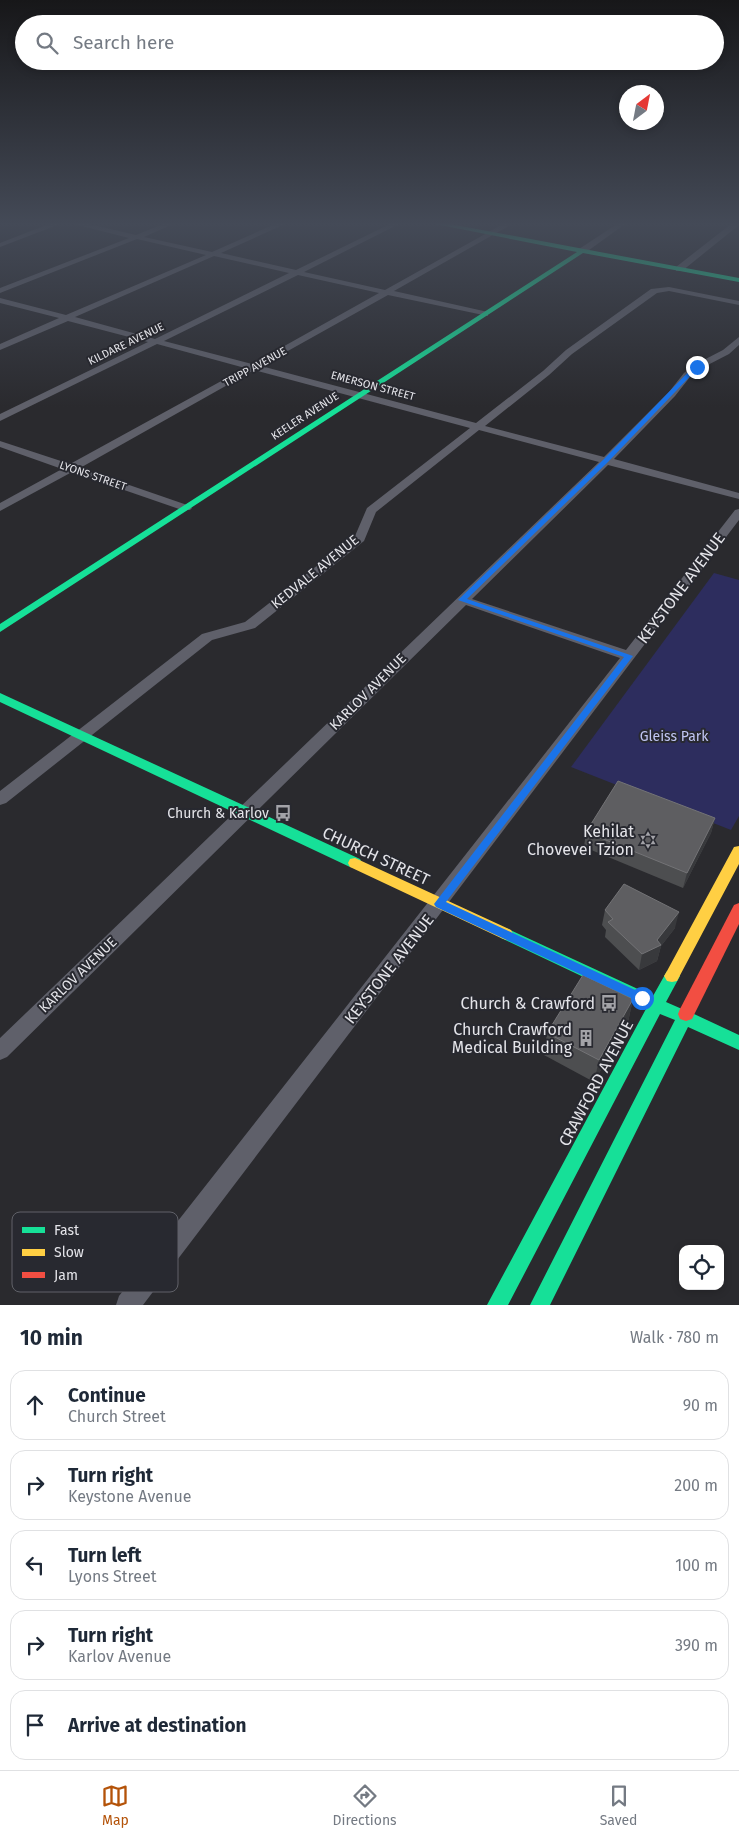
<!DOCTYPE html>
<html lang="en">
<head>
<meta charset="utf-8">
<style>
  :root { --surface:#fff; --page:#f2f2f3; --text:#1f2937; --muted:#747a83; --line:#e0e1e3; --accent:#b45309 }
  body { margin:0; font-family:"Fira Sans",sans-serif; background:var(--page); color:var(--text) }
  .controls { position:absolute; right:15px; bottom:15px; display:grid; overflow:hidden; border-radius:10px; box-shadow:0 2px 8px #0003 }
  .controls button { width:45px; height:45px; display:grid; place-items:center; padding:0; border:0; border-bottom:1px solid var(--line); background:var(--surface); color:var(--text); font:25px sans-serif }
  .compass { position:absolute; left:619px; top:85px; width:45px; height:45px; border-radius:50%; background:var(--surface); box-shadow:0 2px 8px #0003; rotate:32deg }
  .stop { position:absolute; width:15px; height:15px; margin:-11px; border:4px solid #1a73e8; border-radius:50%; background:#fff }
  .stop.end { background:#1a73e8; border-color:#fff; box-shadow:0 1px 5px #0008 }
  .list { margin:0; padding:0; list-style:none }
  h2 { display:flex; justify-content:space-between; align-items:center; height:65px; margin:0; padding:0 20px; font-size:21px }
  h2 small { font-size:16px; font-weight:400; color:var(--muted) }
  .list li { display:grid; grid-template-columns:32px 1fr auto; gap:15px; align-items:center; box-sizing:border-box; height:70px; margin:0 10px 10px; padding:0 10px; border:1px solid var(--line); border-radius:15px }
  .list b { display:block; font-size:19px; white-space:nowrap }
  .list p { margin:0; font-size:16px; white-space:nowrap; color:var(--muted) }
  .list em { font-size:16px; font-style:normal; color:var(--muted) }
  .icon { flex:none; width:28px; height:28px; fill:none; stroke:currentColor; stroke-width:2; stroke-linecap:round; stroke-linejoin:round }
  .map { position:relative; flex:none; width:739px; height:1305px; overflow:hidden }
  .search { position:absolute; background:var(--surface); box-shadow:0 2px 8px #0003; left:15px; right:15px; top:15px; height:55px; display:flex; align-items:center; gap:12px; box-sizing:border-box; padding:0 18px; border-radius:28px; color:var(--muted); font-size:19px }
  .sheet { height:465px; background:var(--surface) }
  nav { display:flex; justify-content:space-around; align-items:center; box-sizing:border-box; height:70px; border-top:1px solid var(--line); background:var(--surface); font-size:14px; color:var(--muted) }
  nav a { display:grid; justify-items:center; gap:2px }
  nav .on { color:var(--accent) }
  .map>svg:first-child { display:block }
  .green { fill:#2d2d5e }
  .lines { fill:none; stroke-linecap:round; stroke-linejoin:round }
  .street { fill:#5f606a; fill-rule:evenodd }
  .fast { fill:#16e098; fill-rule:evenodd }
  .slow { fill:#ffcf43; fill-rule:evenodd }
  .jam { fill:#f24e42; fill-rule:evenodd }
  .wall { fill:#4d4e50 }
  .shaded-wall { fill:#38393c }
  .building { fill:#5e5e61; stroke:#737376 }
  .route { fill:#1a73e8 }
  .labels { text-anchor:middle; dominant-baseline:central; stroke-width:4; stroke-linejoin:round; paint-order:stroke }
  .far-street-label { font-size:11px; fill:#e4e4e9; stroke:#282930 }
  .street-label { font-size:14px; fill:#e4e4e9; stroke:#282930 }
  .park-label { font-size:14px; fill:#c0c5f2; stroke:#282930 }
  .poi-label { font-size:14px; fill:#e4e4e9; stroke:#282930; text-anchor:end }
  .near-street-label { font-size:16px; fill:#e4e4e9; stroke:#282930 }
  .near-poi-label { font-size:16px; fill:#e4e4e9; stroke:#282930; text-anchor:end }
  .key { fill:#282930; stroke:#606168; stroke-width:1 }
  .key-label { font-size:14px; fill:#e4e4e9 }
</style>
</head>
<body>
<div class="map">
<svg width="739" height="1305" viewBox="0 0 739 1305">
  <rect width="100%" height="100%" fill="#2a2a2e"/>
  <!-- green -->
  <path class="green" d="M714,573L739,580V816L731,830L571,767Z"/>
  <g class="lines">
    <!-- street -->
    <path class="street" d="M49,224H60L0,247V243Z
      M74,224H89L136,235L163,224H173L144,237L212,252L275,224H285L221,253L296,270L390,224H399L304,272L385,290L503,224H512L394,291L488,312V316L388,295L261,366L476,423L543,371L566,350L651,289L669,287L739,301V305L669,291L657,293L572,354L549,375L485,426L604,457L669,392L684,373L694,365L723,350L739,337V345L729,354L700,369L690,377L675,396L614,459L739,493V499L608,465L472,599L626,650L735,510L739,509V520L143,1305H116L119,1296L620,658L466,605L7,1057L0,1060V1038L599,462L479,430L376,512L364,541L255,628L212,640L6,803L0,805V791L202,634L245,622L355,536L367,508L470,428L254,370L80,468L190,506L192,508L190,510H182L72,472L0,511V503L62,469L0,447V441L70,464L245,368L157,344L0,421V414L148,342L68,321L0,350V344L59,318L0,303V298L66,315L206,255L137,239L0,293V288L129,238ZM214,256L289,273L155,339L75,317ZM298,275L379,293L252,364L164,341Z
      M617,224H625L585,253H579V249Z
      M731,224L739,225L682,271H676V267Z"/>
    <!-- fast -->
    <path class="fast" d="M435,224H450L739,278V282L583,253L0,632V624L577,252Z
      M0,693L360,859L362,863L360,867L355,868L350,867L0,702Z
      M506,928L653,996L667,971L672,970L677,971L680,976L666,1002L682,1009L686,1007L692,1009L694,1014L739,1035V1050L688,1027L550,1305H530L675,1020L660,1014L508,1305H487L647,1007L501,938L499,934L501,930Z"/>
    <!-- slow -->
    <path class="slow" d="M739,846V864L677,981L672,982L667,981L664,976L667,971L734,847Z
      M355,858L511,930L513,934L511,938L506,940L501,938L350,867L348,863L350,859Z"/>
    <!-- jam -->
    <path class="jam" d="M739,903V924L692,1019L686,1021L680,1019L678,1014L680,1009L734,905Z"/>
  </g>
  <!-- wall -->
  <path class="wall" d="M715,818L711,833L683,888L584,847L586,832Z
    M605,910L675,928L661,946L657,961L639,970L605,937L606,930L602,925Z
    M633,999L628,1022L594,1082L544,1055L547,1033Z"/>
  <!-- shaded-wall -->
  <path class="shaded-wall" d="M715,818L711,833L683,888L687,873Z
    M679,912L675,928L661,946L657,961L639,970L642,954L657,940Z
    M633,999L628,1022L594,1082L599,1060Z"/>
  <!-- building -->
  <path class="building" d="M618,781L715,818L687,873L586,832Z
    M624,884L679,912L657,940L661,945L642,954L608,922L613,919L605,910Z
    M583,975L633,999L599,1060L547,1033Z"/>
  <!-- sky -->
  <linearGradient id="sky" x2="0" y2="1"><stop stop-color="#171719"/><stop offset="0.55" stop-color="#444a57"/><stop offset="1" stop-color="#444a57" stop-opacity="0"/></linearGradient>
  <rect width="739" height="407" fill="url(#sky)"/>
  <!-- route -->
  <path class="route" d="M695,365L699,367L608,462L467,599L633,656L446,902L646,995L647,998L646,1002L642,1003L436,907L434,904L624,657L458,600L604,459Z"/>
  <!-- icons -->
  <defs>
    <g id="bus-bare" transform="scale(1.35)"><path d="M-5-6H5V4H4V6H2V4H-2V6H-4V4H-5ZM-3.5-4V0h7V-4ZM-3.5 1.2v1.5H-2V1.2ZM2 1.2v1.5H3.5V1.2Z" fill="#a3a3a8" stroke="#282930" stroke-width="2.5" paint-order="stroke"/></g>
    <g id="synagogue-bare" transform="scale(1.35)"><path d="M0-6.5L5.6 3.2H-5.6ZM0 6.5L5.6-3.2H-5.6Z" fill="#a3a3a8" stroke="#282930" stroke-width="2.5" paint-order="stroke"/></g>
    <g id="building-bare" transform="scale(1.35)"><path d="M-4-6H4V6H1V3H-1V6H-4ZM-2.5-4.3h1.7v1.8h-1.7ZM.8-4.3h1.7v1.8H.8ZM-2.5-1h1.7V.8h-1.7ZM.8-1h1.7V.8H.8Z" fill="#a3a3a8" stroke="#282930" stroke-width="2.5" paint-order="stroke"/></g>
  </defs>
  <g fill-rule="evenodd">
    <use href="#bus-bare" x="283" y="813"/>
    <use href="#synagogue-bare" x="648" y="840"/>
    <use href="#bus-bare" x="609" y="1003"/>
    <use href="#building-bare" x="586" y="1038"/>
  </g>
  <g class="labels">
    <!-- far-street labels -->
    <g class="far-street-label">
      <text transform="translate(126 344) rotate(-26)">KILDARE AVENUE</text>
      <text transform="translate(255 367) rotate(-29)">TRIPP AVENUE</text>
      <text transform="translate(373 386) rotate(15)">EMERSON STREET</text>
      <text transform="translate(305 416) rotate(-33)">KEELER AVENUE</text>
      <text transform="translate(93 476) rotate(19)">LYONS STREET</text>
    </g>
    <!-- street labels -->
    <g class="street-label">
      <text transform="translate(315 572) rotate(-39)">KEDVALE AVENUE</text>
      <text transform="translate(368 692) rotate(-45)">KARLOV AVENUE</text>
      <text transform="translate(78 975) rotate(-44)">KARLOV AVENUE</text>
    </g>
    <!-- park labels -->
    <g class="park-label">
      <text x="674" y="736">Gleiss Park</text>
    </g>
    <!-- poi labels -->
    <g class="poi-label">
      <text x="269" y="813">Church &amp; Karlov</text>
    </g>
    <!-- near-street labels -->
    <g class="near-street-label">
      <text transform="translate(681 588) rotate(-53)">KEYSTONE AVENUE</text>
      <text transform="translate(376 856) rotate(25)">CHURCH STREET</text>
      <text transform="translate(389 969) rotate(-52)">KEYSTONE AVENUE</text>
      <text transform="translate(596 1083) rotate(-62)">CRAWFORD AVENUE</text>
    </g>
    <!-- near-poi labels -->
    <g class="near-poi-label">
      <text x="634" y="831">Kehilat<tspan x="634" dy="18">Chovevei Tzion</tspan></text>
      <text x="595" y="1003">Church &amp; Crawford</text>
      <text x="572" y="1029">Church Crawford<tspan x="572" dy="18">Medical Building</tspan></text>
    </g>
  </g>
  <!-- legend -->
  <rect x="12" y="1212" width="166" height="80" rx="8" class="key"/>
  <rect x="22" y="1227" width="23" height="6" fill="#16e098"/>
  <rect x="22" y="1249" width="23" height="7" fill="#ffcf43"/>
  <rect x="22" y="1272" width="23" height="6" fill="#f24e42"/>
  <g class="key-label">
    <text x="54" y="1235">Fast</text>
    <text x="54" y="1257">Slow</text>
    <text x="54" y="1280">Jam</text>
  </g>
</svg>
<div class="controls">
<button><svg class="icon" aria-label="locate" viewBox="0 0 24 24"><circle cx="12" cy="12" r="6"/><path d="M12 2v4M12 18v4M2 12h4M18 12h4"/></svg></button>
</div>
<svg class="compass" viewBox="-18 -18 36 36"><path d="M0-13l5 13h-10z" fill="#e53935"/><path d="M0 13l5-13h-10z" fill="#747a83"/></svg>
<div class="stop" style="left:642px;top:998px"></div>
<div class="stop end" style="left:697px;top:367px"></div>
<div class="search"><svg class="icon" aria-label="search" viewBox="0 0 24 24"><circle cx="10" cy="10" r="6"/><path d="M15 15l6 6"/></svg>Search here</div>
</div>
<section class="sheet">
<h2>10 min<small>Walk · 780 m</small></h2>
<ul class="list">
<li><svg class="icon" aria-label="ahead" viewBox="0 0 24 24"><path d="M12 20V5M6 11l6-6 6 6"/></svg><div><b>Continue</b><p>Church Street</p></div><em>90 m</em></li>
<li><svg class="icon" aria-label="right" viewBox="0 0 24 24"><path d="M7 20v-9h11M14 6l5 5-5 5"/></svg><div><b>Turn right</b><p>Keystone Avenue</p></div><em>200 m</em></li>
<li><svg class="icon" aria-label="left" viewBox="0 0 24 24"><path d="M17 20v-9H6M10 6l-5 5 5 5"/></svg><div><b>Turn left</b><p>Lyons Street</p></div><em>100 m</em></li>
<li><svg class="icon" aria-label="right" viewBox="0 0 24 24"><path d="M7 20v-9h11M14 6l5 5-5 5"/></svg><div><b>Turn right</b><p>Karlov Avenue</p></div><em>390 m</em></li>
<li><svg class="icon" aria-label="arrive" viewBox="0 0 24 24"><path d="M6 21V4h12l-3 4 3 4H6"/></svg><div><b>Arrive at destination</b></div></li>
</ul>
</section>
<nav>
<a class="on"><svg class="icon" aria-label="map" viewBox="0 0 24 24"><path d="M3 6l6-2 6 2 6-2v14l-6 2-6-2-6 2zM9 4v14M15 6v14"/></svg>Map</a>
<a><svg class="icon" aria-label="directions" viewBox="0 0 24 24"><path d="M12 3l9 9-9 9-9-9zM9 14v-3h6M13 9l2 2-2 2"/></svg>Directions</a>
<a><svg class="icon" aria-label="saved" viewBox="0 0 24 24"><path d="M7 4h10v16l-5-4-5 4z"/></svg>Saved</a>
</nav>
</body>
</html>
